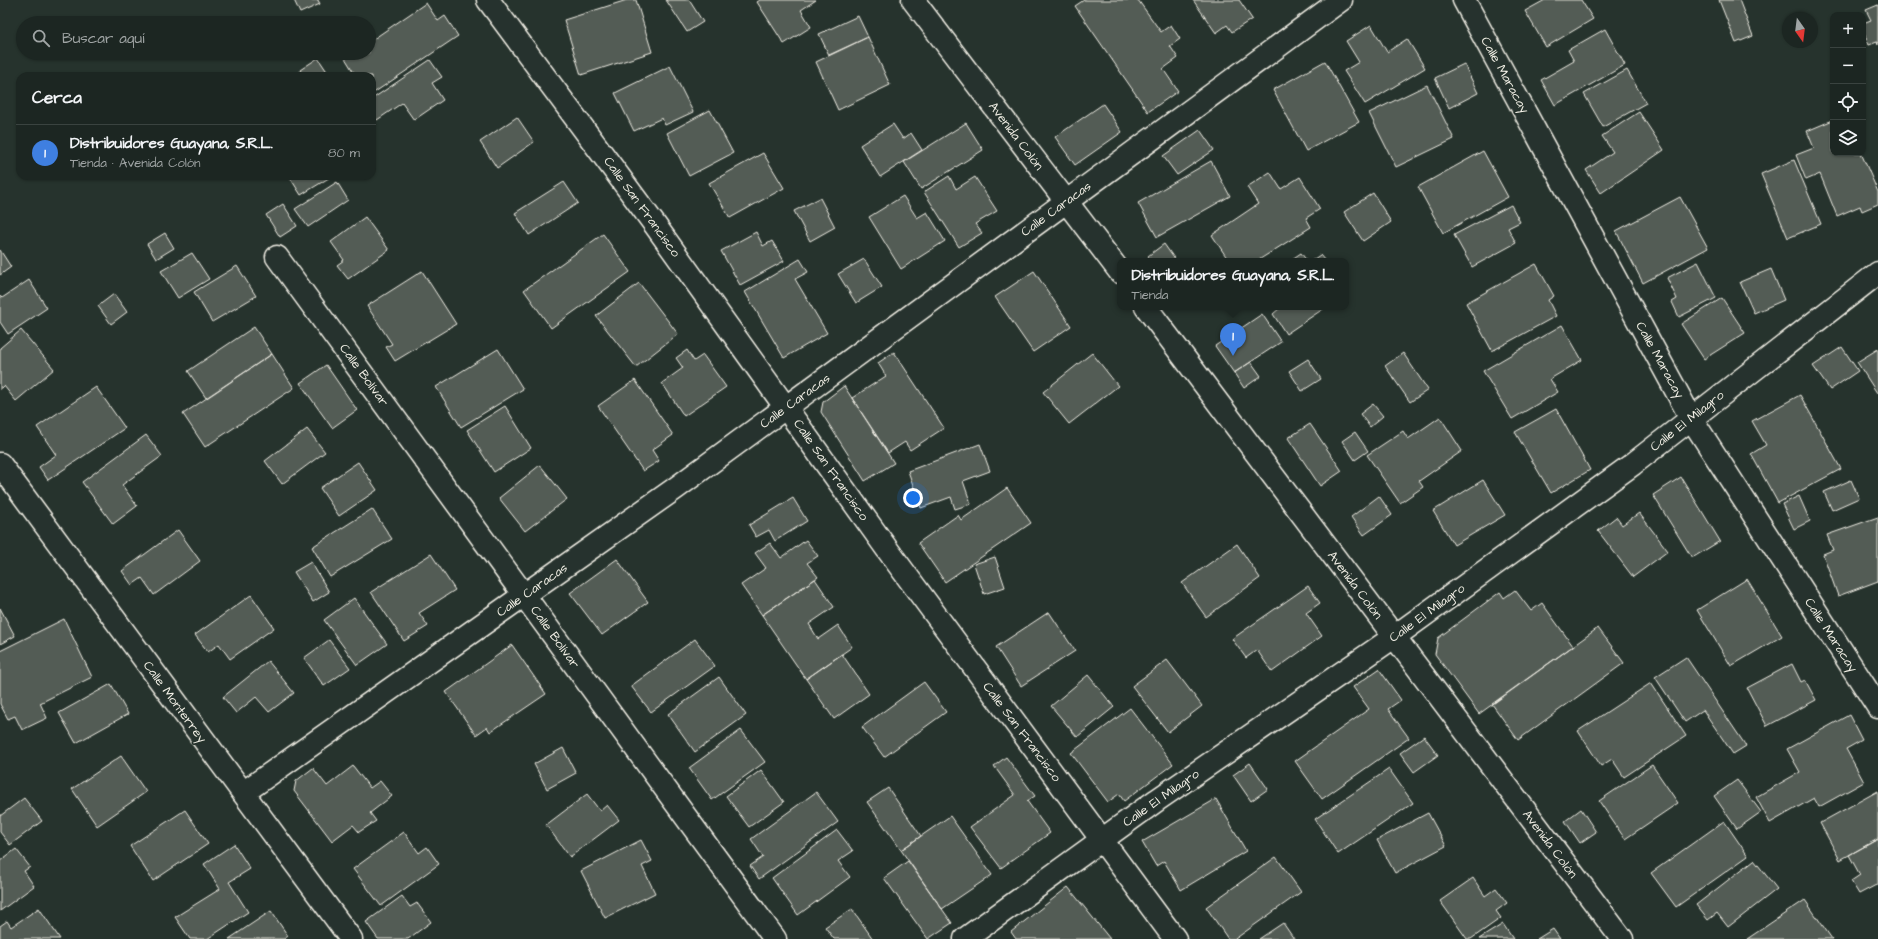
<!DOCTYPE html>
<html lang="es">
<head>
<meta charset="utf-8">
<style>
  :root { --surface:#1c2622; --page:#252e2a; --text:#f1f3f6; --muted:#a0a5a5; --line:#3a4340; --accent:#b45309 }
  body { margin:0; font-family:"Architects Daughter",sans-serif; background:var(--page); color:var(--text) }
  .controls { position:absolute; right:12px; top:12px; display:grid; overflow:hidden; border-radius:8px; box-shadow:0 1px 3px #0004 }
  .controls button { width:36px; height:36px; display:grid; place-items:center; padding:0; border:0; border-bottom:1px solid var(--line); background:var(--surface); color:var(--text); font:20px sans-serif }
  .compass { position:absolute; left:1782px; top:12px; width:36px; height:36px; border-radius:50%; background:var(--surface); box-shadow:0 1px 3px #0004; rotate:166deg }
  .you { position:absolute; left:913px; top:498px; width:14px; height:14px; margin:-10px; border:3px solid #fff; border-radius:50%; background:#1a73e8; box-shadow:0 0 0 6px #1a73e833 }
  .badge { display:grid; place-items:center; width:26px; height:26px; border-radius:50%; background:var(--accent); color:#fff; font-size:13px; font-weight:700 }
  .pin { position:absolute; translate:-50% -33px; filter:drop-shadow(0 1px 2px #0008) }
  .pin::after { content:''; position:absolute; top:21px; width:14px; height:12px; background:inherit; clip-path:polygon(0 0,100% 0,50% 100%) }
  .popup { position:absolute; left:1117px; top:258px; width:232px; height:52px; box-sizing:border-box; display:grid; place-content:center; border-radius:8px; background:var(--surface); filter:drop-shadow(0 1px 3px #0005); font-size:13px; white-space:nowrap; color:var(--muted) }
  .popup b { font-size:15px; color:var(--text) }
  .popup::after { content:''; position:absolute; left:50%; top:100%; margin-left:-8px; border:8px solid transparent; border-top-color:var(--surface) }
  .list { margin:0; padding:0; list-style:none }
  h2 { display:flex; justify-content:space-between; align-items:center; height:52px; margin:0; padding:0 16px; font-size:17px }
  h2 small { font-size:13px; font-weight:400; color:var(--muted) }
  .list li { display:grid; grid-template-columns:26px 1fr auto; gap:12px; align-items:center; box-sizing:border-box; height:56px; padding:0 16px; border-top:1px solid var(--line) }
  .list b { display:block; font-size:15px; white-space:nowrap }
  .list p { margin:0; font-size:13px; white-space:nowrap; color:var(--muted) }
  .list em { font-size:13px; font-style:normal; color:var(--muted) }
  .icon { flex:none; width:22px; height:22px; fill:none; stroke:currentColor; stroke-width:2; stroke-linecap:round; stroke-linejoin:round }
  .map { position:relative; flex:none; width:1878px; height:939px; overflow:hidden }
  .search { position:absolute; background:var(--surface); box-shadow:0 1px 3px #0004; left:16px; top:16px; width:360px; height:44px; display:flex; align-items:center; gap:10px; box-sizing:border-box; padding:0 14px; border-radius:22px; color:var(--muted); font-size:15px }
  .panel { position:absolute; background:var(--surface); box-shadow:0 1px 3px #0004; left:16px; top:72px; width:360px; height:108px; border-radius:12px }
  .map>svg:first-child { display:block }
  .building { fill:#525c55; stroke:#f4f1e8 }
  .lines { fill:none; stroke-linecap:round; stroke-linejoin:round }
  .minor-casing { stroke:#f4f1e8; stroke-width:25 }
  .minor { stroke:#26332d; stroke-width:22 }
  .labels { text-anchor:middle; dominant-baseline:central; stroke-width:3.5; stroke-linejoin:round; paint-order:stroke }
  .street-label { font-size:13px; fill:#f4f1e8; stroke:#26332d }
</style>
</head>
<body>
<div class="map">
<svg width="1878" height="939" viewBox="0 0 1878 939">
  <rect width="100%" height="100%" fill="#26332d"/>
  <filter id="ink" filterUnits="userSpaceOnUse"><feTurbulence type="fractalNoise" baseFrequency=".025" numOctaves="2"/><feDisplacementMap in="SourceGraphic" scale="8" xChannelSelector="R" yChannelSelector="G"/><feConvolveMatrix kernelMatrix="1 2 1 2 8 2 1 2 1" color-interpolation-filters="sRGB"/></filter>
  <g filter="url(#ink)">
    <!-- building -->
    <path class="building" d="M294,0H318L320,4L300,13Z
      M627,0H636L652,52L581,75L564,20Z
      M666,0H689L703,22L687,32Z
      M760,0H816L801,10L811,27L784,44L757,2Z
      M1084,0H1138L1161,32L1171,25L1180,39L1170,46L1178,58L1163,69L1178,91L1148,112L1075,6Z
      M1193,0H1239L1252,19L1232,32L1227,25L1216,33Z
      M1545,0H1581L1593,19L1546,47L1525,11Z
      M1719,0H1739L1753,36L1736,43Z
      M426,3L438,21L445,16L458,36L372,94V76H356L345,58L353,53H369V42Z
      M1878,5V45L1877,42L1869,45L1863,31V23L1871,20L1866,10Z
      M858,16L868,37L829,55L819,34Z
      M1371,25L1387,52L1407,39L1425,68L1365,104L1344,71L1359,62L1346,41Z
      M1605,29L1625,65L1555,105L1541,80L1574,61L1568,50Z
      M868,37L890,85L838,110L816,62Z
      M318,58L330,76H304L300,70Z
      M430,60L442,77L432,83L443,100L414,120L402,103L377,120L372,114V99Z
      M1325,61L1359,122L1306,151L1273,90Z
      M1464,64L1478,93L1449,108L1435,78Z
      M670,66L693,112L665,125L662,118L634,131L615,93Z
      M1627,70L1646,103L1603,127L1584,94Z
      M1427,85L1454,139L1396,167L1369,113Z
      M1103,104L1122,132L1075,165L1055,137Z
      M710,110L733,153L689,176L667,133Z
      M1639,112L1664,150L1601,193L1586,170L1613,152L1602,136Z
      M517,117L534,142L497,168L480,142Z
      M1833,120V153H1861L1878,192V204L1862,211L1860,206L1837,216L1820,174L1806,180L1796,155L1814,148L1807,131Z
      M966,123L983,150L921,189L904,162Z
      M893,124L903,139L911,133L922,150L880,177L860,145Z
      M1200,130L1214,150L1177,175L1163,156Z
      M1483,151L1508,197L1443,233L1418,187Z
      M763,153L784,188L730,218L709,183Z
      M1794,160L1821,224L1788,238L1761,174Z
      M1211,161L1230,196L1157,237L1138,203Z
      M1270,172L1281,189L1300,177L1320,209L1306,218L1311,227L1257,261H1229L1212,235L1258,204L1247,187Z
      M289,176H332L301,195Z
      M949,176L956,189L975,177L997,211L975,224L982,233L959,247L924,192Z
      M337,182L348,200L308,227L295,209Z
      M564,182L578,203L529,235L515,213Z
      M1373,193L1391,222L1363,241L1344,212Z
      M903,196L917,218L927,212L945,241L901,269L869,217Z
      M1680,197L1708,248L1643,283L1616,231Z
      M820,198L835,227L810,241L794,211Z
      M283,204L297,226L280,237L266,215Z
      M1511,205L1520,222L1508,228L1516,243L1472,267L1454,235Z
      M365,217L389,250L348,279L337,265L344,260L331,242Z
      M756,232L763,246L772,241L784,261L740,285L721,251Z
      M165,233L174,248L156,259L147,244Z
      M603,234L630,272L551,328L524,290Z
      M1164,244L1176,261H1152L1148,256Z
      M0,250L11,267L0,275Z
      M192,253L209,279L178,298L161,271Z
      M1301,253L1307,261H1289Z
      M1320,255L1325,261H1311Z
      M800,259L808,272L795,279L827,333L784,358L745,292Z
      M864,259L882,287L856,303L838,274Z
      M1698,262L1716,298L1679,317L1672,302L1677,299L1667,278Z
      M1536,264L1554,296L1548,300L1556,316L1492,351L1466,303Z
      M237,266L256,296L212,322L194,292Z
      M1771,269L1784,300L1754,313L1740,282Z
      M422,271L456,324L395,361L386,347L392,344L367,306Z
      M1034,271L1071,326L1033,352L995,297Z
      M29,280L47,308L8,334L0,322V296L2,298Z
      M639,283L678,334L636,367L596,316Z
      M114,294L127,312L111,324L98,306Z
      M1722,298L1745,333L1704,359L1681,324Z
      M1280,307H1326L1286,334L1273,314L1280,308Z
      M1262,314L1281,342L1234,373L1215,346Z
      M1562,325L1582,360L1550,379L1558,392L1512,419L1483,371Z
      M254,327L272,354L206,398L188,371Z
      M21,330L54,369L16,401L4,386L0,390V348Z
      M1842,347L1858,371L1830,390L1813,366Z
      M498,349L523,389L461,427L436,387Z
      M1878,349V392L1877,393L1857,362Z
      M687,350L694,361L703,355L726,387L684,416L662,383L683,368L676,358Z
      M894,352L944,428L910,450L905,442L888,453L852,398L886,376L878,363Z
      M1092,353L1118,386L1069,424L1043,392Z
      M1403,353L1428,390L1410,402L1385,366Z
      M272,354L294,388L205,447L183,414Z
      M1308,359L1321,379L1302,391L1289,371Z
      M1251,362L1261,376L1244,388L1234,373Z
      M326,365L357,410L332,428L300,383Z
      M635,380L673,435L652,450L659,461L643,471L598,406Z
      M844,386L894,463L865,481L821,412L823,402Z
      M96,387L125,428L48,480L39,467L56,455L37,427Z
      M1800,395L1841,469L1778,503L1751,454L1766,445L1752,421Z
      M1373,404L1383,416L1370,427L1360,414Z
      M505,406L531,448L494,472L467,430Z
      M1556,409L1590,470L1551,493L1515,432Z
      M1440,417L1462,451L1419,481L1423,487L1400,503L1367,455L1403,431L1408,439Z
      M1310,424L1342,471L1320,486L1288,438Z
      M307,429L325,452L282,484L265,461Z
      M1355,432L1368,451L1355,460L1342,441Z
      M146,435L162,456L122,485L137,506L113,524L82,482Z
      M980,444L990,471L963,481L971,504L955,509L951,497L921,508L908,471Z
      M358,462L377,490L339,516L320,488Z
      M540,465L567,499L525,531L499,498Z
      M1681,477L1720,541L1692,558L1653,495Z
      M1483,480L1505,515L1454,545L1433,511Z
      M1851,480L1859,498L1832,510L1824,492Z
      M1007,488L1031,523L945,582L918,543L958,515L961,520Z
      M1379,496L1392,515L1364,535L1351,517Z
      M1799,496L1810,521L1794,529L1782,504Z
      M793,498L807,521L775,541L769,530L756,537L749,525Z
      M372,509L392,539L330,577L312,547Z
      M1639,513L1668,551L1633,577L1598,531L1616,517L1622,525Z
      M1878,517V581L1838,596L1823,554L1833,550L1827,535Z
      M178,530L200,561L154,595L142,578L132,585L122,571Z
      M806,540L818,556L807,563L818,577L762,615L741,585L766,568L755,553L770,543L781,558Z
      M1237,544L1260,578L1206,617L1182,583Z
      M431,554L455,590L419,613L428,626L404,641L371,592Z
      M995,557L1005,587L984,594L974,564Z
      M617,559L648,602L602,635L570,593Z
      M311,562L329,592L313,602L294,572Z
      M815,579L834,607L809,624L818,639L838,625L852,647L806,679L762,615Z
      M1747,579L1782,636L1731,666L1697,610Z
      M1308,586L1320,603L1306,613L1322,636L1272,672L1257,650L1246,658L1232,639Z
      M1515,590L1531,611L1542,603L1573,646L1479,714L1435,654L1438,638L1500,592L1504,598Z
      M251,595L274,628L230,659L219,644L208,652L195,635Z
      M354,598L387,644L357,665L324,620Z
      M0,608L15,636L0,644Z
      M1049,612L1075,651L1021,686L996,647Z
      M64,619L92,677L40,703L47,718L22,730L15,716L8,719L0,704V651Z
      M1598,628L1624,663L1518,740L1492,704Z
      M695,639L715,666L651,712L631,686Z
      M329,640L350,668L324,686L304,658Z
      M512,645L546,694L490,732L487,727L476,735L446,692Z
      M842,654L869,694L834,719L806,679Z
      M1686,657L1746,746L1733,754L1703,710L1685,722L1655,677Z
      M1167,660L1202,706L1168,732L1132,686Z
      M268,661L294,693L269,712L256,697L236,713L223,697Z
      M1792,664L1801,682L1805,680L1816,700L1767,726L1747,688Z
      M1379,669L1401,700L1388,709L1409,738L1322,799L1295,761L1369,709L1353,687Z
      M1088,675L1114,707L1077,737L1051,706Z
      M719,677L746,715L695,752L668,714Z
      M924,682L946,712L884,757L862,727Z
      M1651,683L1686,736L1624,777L1612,759L1601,766L1578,731Z
      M111,684L128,714L76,743L59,713Z
      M1130,708L1173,764L1124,801L1119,794L1108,802L1071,753Z
      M1849,715L1862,740L1846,749L1864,782L1819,807L1814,798L1770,823L1756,797L1800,772L1787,749Z
      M741,730L765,762L712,800L689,768Z
      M1424,736L1438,755L1414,772L1400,753Z
      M563,748L576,773L547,789L534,764Z
      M121,756L146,792L97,826L72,789Z
      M1006,757L1035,796L1027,801L1050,833L1001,868L970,827L1015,795L994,766Z
      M1250,763L1268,789L1251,801L1233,775Z
      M1652,765L1678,803L1625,839L1599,801Z
      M353,766L370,788L380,781L392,796L370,813L376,821L359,832L353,825L332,841L294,791L296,781L313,768L327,786Z
      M1389,769L1413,803L1338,854L1315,819Z
      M761,770L784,802L749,827L726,796Z
      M1737,780L1761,812L1737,829L1714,796Z
      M888,788L921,836L901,850L867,802Z
      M1878,791V839L1840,860L1820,823Z
      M816,792L838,822L759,879L750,866L763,857L751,839Z
      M587,794L600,811L607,805L619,820L570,857L546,825Z
      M24,798L42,821L10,845L0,832V816Z
      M1216,799L1246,851L1181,890L1164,861L1156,866L1142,842Z
      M1581,809L1596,832L1580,843L1565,821Z
      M185,810L208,844L153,881L130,846Z
      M1428,813L1446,846L1395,873L1377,840Z
      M950,816L992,875L942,909L901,850Z
      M1724,821L1748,856L1676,907L1651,873Z
      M837,830L853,851L838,861L850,877L798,915L772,878Z
      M404,832L419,853L427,847L439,864L381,906L353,869Z
      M1878,839V884L1859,894L1851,881L1860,875L1849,855Z
      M641,840L652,861L642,866L655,893L605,918L581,871Z
      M234,844L250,869L229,882L248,912L207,939H190L175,917L220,889L204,864Z
      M16,849L30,867L24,871L34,886L0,911V861Z
      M1276,857L1301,892L1235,939H1228L1206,907Z
      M1754,860L1777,889L1728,927L1717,913L1708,920L1696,905Z
      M908,861L952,923L928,939L884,878Z
      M1473,878L1485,896L1496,888L1507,903L1496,911L1501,918L1471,939H1467L1440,901Z
      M1068,887L1110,939H1016L1011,932Z
      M402,896L410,907L417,903L431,922L408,939H378L366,922Z
      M1805,900L1832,939H1747Z
      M39,908L60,939H0V926L7,921L11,927Z
      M852,909L873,939H834L825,927Z
      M271,911L288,936L284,939H229Z
      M1283,923L1294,939H1259Z
      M1503,924L1513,939H1479Z
      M1553,929L1560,939H1537Z"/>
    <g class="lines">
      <!-- minor casing -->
      <g class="minor-casing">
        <path id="minor" d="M488,0L655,225L887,549L1175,939
          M913,0L1120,272
          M1464,0L1691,418L1878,707
          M277,257L775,939
          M1146,307L1622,939
          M0,464L351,939
          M243,793L676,488L1341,0
          M965,939L1157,800L1394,637L1633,464L1878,273"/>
      </g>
      <!-- minor -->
      <use href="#minor" class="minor"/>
    </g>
  </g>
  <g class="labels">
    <!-- street labels -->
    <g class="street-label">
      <text transform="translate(1505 75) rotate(61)">Calle Maracay</text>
      <text transform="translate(1016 136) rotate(53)">Avenida Colón</text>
      <text transform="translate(642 207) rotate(54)">Calle San Francisco</text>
      <text transform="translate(1056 209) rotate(-36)">Calle Caracas</text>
      <text transform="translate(1660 360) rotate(61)">Calle Maracay</text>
      <text transform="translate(364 375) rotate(54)">Calle Bolívar</text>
      <text transform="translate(795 401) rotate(-36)">Calle Caracas</text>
      <text transform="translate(1687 421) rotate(-38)">Calle El Milagro</text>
      <text transform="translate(831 470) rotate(55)">Calle San Francisco</text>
      <text transform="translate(1355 585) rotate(53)">Avenida Colón</text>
      <text transform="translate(532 590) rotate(-35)">Calle Caracas</text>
      <text transform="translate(1427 613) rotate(-36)">Calle El Milagro</text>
      <text transform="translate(1831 635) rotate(57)">Calle Maracay</text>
      <text transform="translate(555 637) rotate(54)">Calle Bolívar</text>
      <text transform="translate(175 702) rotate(54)">Calle Monterrey</text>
      <text transform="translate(1022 732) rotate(53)">Calle San Francisco</text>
      <text transform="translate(1161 798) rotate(-35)">Calle El Milagro</text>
      <text transform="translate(1550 844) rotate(53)">Avenida Colón</text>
    </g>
  </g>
</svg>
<div class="controls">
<button>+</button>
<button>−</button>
<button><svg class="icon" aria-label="locate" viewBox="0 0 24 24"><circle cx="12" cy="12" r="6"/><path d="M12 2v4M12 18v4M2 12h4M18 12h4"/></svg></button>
<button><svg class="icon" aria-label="layers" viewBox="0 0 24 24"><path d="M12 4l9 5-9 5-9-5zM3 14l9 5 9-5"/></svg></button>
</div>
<svg class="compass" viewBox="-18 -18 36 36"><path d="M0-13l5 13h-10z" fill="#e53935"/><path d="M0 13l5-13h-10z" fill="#a0a5a5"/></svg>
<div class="you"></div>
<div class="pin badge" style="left:1233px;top:356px;background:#3f7fe0">1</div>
<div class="popup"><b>Distribuidores Guayana, S.R.L.</b>Tienda</div>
<div class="search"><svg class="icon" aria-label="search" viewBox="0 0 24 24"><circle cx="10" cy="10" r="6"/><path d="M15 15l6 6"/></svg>Buscar aquí</div>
<section class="panel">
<h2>Cerca<small></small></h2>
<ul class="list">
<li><span class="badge" style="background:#3f7fe0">1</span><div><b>Distribuidores Guayana, S.R.L.</b><p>Tienda · Avenida Colón</p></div><em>80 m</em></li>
</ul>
</section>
</div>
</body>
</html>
